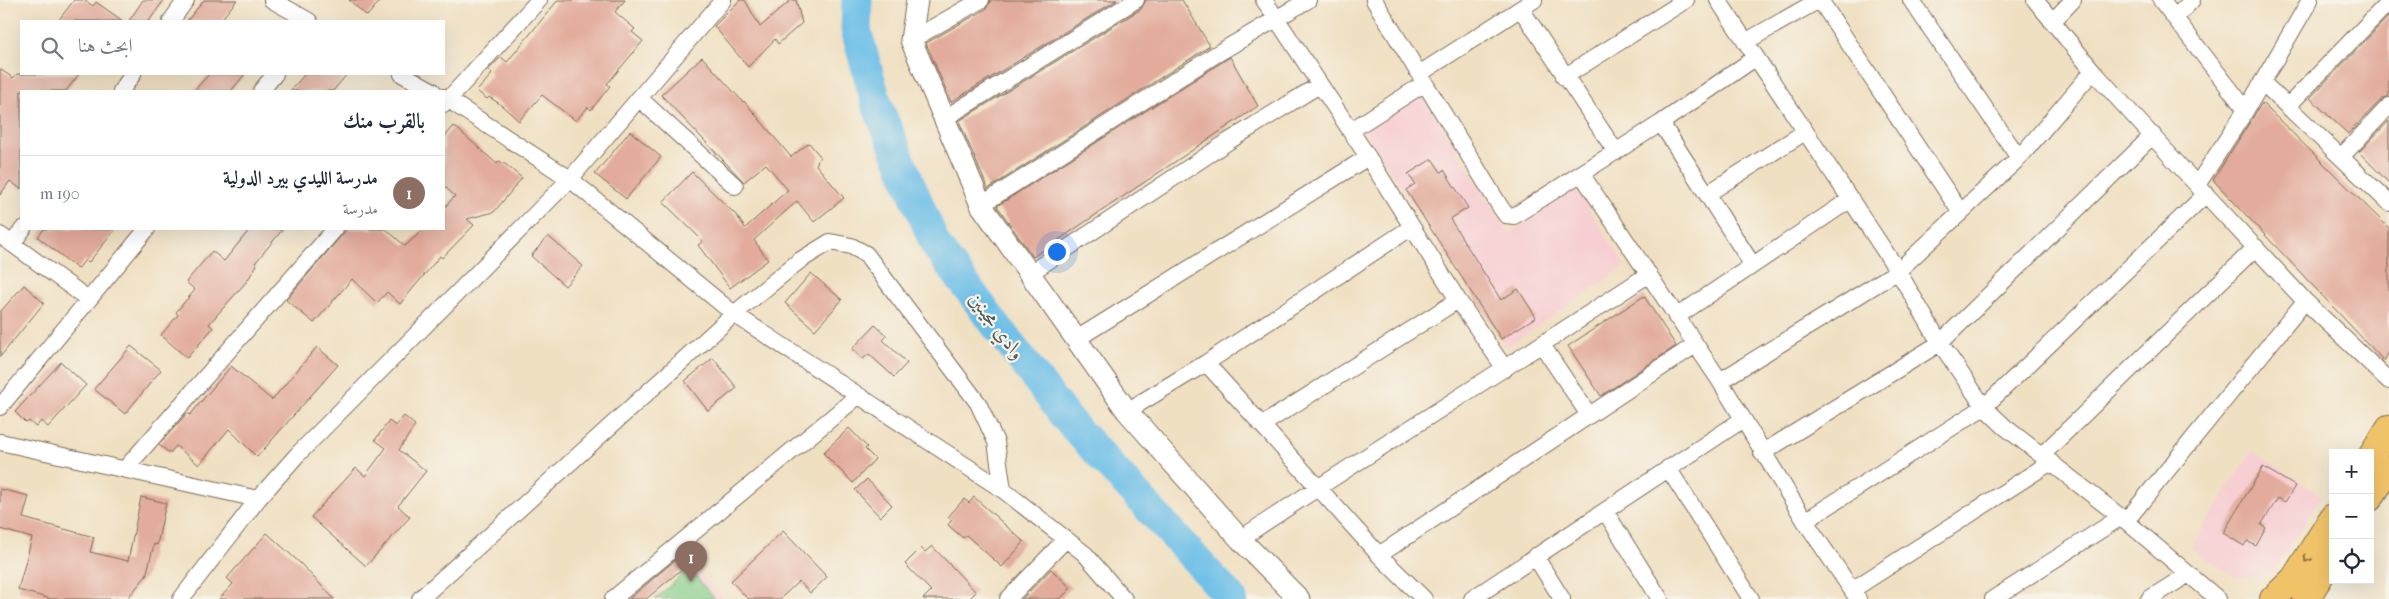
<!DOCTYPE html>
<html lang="ar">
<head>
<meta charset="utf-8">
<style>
  :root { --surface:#fff; --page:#f2f2f3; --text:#1f2937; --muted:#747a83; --line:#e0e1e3; --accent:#c8321e }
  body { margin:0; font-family:"IM FELL French Canon",Amiri,serif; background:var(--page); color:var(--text); direction:rtl }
  .controls { position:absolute; right:15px; bottom:15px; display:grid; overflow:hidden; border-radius:0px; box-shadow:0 5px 20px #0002 }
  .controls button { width:45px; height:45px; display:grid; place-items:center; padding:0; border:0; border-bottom:1px solid var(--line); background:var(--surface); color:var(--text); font:25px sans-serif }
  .you { position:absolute; left:1056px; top:251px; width:18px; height:18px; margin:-12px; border:4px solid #fff; border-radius:50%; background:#1a73e8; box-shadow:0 0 0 8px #1a73e833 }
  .badge { display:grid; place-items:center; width:32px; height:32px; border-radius:50%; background:var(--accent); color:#fff; font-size:16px; font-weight:700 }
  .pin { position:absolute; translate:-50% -41px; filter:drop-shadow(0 1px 2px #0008) }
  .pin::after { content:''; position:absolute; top:26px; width:18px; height:15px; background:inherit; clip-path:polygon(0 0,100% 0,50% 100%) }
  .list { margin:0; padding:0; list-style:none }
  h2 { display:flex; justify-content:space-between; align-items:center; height:65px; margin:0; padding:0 20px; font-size:21px }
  h2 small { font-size:16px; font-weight:400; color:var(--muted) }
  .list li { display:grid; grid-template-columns:32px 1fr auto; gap:15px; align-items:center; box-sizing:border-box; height:75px; padding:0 20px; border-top:1px solid var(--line) }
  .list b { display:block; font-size:19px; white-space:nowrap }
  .list p { margin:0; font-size:16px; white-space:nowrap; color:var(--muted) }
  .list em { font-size:16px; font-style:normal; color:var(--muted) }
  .icon { flex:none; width:28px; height:28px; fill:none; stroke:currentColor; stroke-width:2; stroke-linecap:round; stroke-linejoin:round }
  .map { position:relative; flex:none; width:2389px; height:599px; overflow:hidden; direction:ltr }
  .search { position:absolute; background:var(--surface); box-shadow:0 5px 20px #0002; left:20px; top:20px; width:425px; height:55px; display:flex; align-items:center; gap:12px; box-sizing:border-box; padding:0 18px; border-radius:0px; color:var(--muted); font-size:19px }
  .panel { position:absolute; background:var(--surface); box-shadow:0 5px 20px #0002; left:20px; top:90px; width:425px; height:140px; border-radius:0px; direction:rtl }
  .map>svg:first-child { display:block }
  .built { fill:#f7cfd3 }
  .green { fill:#86cd88; stroke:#607c53 }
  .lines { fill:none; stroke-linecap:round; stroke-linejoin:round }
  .river { stroke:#6dbfe8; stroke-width:31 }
  .building { fill:#e2ab9b }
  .minor-casing { stroke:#7a6a57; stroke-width:18 }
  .tertiary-casing { stroke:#7a6a57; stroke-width:23 }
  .primary-casing { stroke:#7a6a57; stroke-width:28 }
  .minor { stroke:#fff; stroke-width:16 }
  .tertiary { stroke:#fff; stroke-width:21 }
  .primary { stroke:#f1c369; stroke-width:26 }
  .oneway { stroke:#8d6f40 }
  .labels { text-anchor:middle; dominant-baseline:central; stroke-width:4.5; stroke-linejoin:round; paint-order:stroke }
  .water-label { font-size:20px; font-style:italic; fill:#4a575b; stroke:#f7f3e8 }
</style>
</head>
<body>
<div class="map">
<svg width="2389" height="599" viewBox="0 0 2389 599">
  <rect width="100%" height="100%" fill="#f7f3e8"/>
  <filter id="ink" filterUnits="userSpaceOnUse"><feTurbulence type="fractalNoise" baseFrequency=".02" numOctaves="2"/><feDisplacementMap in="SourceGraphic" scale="10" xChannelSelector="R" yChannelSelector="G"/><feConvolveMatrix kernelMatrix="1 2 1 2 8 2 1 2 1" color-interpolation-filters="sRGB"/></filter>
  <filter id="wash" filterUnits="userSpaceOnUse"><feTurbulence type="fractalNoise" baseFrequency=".0096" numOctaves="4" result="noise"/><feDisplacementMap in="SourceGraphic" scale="20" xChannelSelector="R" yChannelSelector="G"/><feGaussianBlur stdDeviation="1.12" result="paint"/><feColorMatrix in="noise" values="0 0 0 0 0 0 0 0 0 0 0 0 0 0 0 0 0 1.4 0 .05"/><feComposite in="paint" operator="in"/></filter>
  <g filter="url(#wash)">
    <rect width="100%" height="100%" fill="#f0e0c2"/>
    <!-- built -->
    <path class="built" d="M1421,91L1509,234L1576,188L1625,266L1507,347L1363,129Z
      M2252,451L2322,496L2274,571L2260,576L2235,577L2190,548Z
      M693,565L723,599H654Z"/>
    <!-- green -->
    <path class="green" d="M689,569L715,599H655Z"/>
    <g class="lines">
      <!-- river -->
      <path class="river" d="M857,0L856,30L877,105L936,246L1066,418L1232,599"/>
    </g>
    <g id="blocks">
      <!-- building -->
      <path class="building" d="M74,0H84L93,6L96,2L123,21H58Z
        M143,0H164L149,21H129Z
        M204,0H237L220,21H187Z
        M349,0H381L367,16Z
        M558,0H625L615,12L635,29L632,32L643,41L607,84L610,86L591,110L588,107L576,121L542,95L519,121L500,104L489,97L487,99L477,91L492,74L488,70L501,57L507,62Z
        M740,0H745L760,27L791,0H796L802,23L778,44L775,39L748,67L714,26Z
        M991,0H1117L951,102L926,43L986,9Z
        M1146,0H1182L1210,46L988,189L959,121L1141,9Z
        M2389,16V96L2382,99L2348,134L2310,98Z
        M702,57L743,102L744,101L791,157L809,143L820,156L816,165L844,198L814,222L797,201L754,240L768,260L730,288L698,245L703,241L663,202L692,172L737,216L745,228L788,190L766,164L744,182L661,95Z
        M1230,57L1258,106L1033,257L997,206Z
        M0,69L13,78L17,74H79L66,91H21V189L10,181L0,195Z
        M209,74H245L231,91H194Z
        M305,74H347L333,91H290Z
        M2262,103L2389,228V352L2384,361L2213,180Z
        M2389,121V183L2359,152Z
        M454,126L497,164L499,161L505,164L522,178L494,212L467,219L474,225L442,258L440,256L400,304L387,292L377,303L352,279L314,323L286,300L347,229H386L405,246L424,229H444V208L455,196L444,186V138Z
        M630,131L661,157L626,199L595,174Z
        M1432,159L1441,172L1444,170L1468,208L1450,219L1501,300L1518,289L1536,317L1501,339L1406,190L1415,184L1408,174Z
        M44,229H116L88,263L85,260L78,269L38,237Z
        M250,229H283L255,263L257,265L247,281L209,324L213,328L187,358L161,335L178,315L176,312L195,290L186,282L212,251L224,261Z
        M548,236L583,266L565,286L531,256Z
        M811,273L842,300L815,330L785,303Z
        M24,285L44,303L0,357V312Z
        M1644,296L1676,346L1601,396L1568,346Z
        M875,325L887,336L883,340L907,363L894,377L869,354L863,359L852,349Z
        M131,346L161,370L125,414L94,389Z
        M317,347L338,365L257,457L229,429L199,465L176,446L170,453L159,445L187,413L190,415L231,366L272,400Z
        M713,358L737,388L708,411L685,381Z
        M61,362L86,385L48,427L41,421L36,427L29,421L26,423L15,412Z
        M404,416L415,425L399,450L426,471L398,506L410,517L366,566L311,517L356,468L365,476L386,448L375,440L389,421L396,426Z
        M849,428L867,447L865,449L875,459L853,483L823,453Z
        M2263,467L2295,486L2285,502L2278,498L2261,525L2266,528L2256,546L2247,541L2244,546L2223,533Z
        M867,479L892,505L880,517L855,490Z
        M0,489L29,496L23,518L94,537L90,552L128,561L141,497L166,503L157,545L154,544L146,576L127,599H51L18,590L32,538L0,529Z
        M974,497L1024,542L1002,567L966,535L963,538L948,525L952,520L948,517L964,499L969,503Z
        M783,531L827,577L810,593L799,581L780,599H748L731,581Z
        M267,533L300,563L334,599H219L233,584L227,578Z
        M932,546L976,592L969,599H923L931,591L905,564L921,548L925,552Z
        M675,560L682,569L646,599H629Z
        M1051,569L1071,588L1060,599H1022Z"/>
    </g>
  </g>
  <g filter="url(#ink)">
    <use href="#blocks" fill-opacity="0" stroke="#7a6a57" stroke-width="1"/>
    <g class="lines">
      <!-- minor casing -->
      <g class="minor-casing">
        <path id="minor" d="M272,0L309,21
          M1264,0L1368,157L1458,300L1505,369
          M1374,0L1501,208L1506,215L1514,216L1661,123L1755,58
          M1718,0L1898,271L1940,343L1984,407L2005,427L2126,521L2218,599
          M1820,0L1961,213
          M1911,0L2019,158
          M2035,0L2093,71L2197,185L2305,301L2389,381
          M2161,0L2246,110
          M1521,9L1616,152
          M2175,18L2192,0
          M171,21L186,0
          M2052,22L2073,0
          M911,40L981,0
          M1745,42L1819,0
          M402,74L433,91
          M1419,74L1534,0
          M1564,77L1686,0
          M2262,82L2389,203
          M121,91L133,74
          M261,91L275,74
          M444,97L570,179L734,314L1003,490L1085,554L1124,599
          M639,98L735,186
          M444,104L539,0
          M2288,106L2384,7
          M945,118L1136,0
          M1661,123L1752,264
          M1350,131L1425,83
          M2341,157L2389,106
          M1582,175L1720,381L1805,521L1858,599
          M2197,185L2246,110L2310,0
          M1707,194L1805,132
          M981,205L1215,55L1308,0
          M0,235L88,299
          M12,244L23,229
          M1030,273L1229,141L1319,85
          M1676,317L1851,199
          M1075,340L1368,157
          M1542,345L1589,415
          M1206,363L1379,555L1424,599
          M1720,381L1898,271L2019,158L2093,71
          M0,407L147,229
          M1127,411L1206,363L1412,227
          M1262,425L1458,300
          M0,442L258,499
          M1762,453L1940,343L2153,135
          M2042,455L2256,247
          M1668,468L1751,599
          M125,469L335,229
          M1605,511L1660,599
          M1805,521L1984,407L2206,194
          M2126,521L2305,301
          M1240,539C1375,449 1514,364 1649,274
          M1379,555L1695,345
          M1535,556L1562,599
          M1852,590L2051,462
          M181,599L258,499L297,455L570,179L723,0
          M420,599L734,314L799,261L830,242L851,246L866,254L978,403L996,442L1003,490
          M613,599L858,396
          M1008,599L1065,540
          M1472,599L1742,420
          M1993,599L2121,517
          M2149,599L2187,575"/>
      </g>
      <!-- tertiary casing -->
      <g class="tertiary-casing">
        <path id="tertiary" d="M917,0L911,40L981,205L1127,411L1240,539L1299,599"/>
      </g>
      <!-- primary casing -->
      <g class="primary-casing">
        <path id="primary" d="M2370,458L2389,428
          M2370,498L2389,469
          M2273,599L2294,579L2333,517
          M2306,599L2333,556"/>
      </g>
      <!-- minor -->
      <use href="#minor" class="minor"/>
      <!-- tertiary -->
      <use href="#tertiary" class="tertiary"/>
      <!-- primary -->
      <use href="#primary" class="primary"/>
    </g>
    <!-- one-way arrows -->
    <defs><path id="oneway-chevron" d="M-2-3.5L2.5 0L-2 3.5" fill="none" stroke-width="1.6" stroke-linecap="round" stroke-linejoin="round" transform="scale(1.25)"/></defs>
    <use class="oneway" href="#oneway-chevron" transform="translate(2307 559) rotate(122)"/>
  </g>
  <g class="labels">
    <!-- water labels -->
    <g class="water-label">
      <text transform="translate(997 326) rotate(53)">وادي مجينين</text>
    </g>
  </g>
</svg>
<div class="controls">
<button>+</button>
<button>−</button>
<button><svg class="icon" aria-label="locate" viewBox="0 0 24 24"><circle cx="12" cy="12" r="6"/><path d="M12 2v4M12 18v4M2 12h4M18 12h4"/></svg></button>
</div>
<div class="you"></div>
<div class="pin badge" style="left:691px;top:582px;background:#8d6e63">1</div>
<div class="search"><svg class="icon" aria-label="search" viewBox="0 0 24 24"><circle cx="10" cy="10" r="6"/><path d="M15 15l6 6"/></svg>ابحث هنا</div>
<section class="panel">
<h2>بالقرب منك<small></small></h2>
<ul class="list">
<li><span class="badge" style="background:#8d6e63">1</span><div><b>مدرسة الليدي بيرد الدولية</b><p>مدرسة</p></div><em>190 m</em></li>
</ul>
</section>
</div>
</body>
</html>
